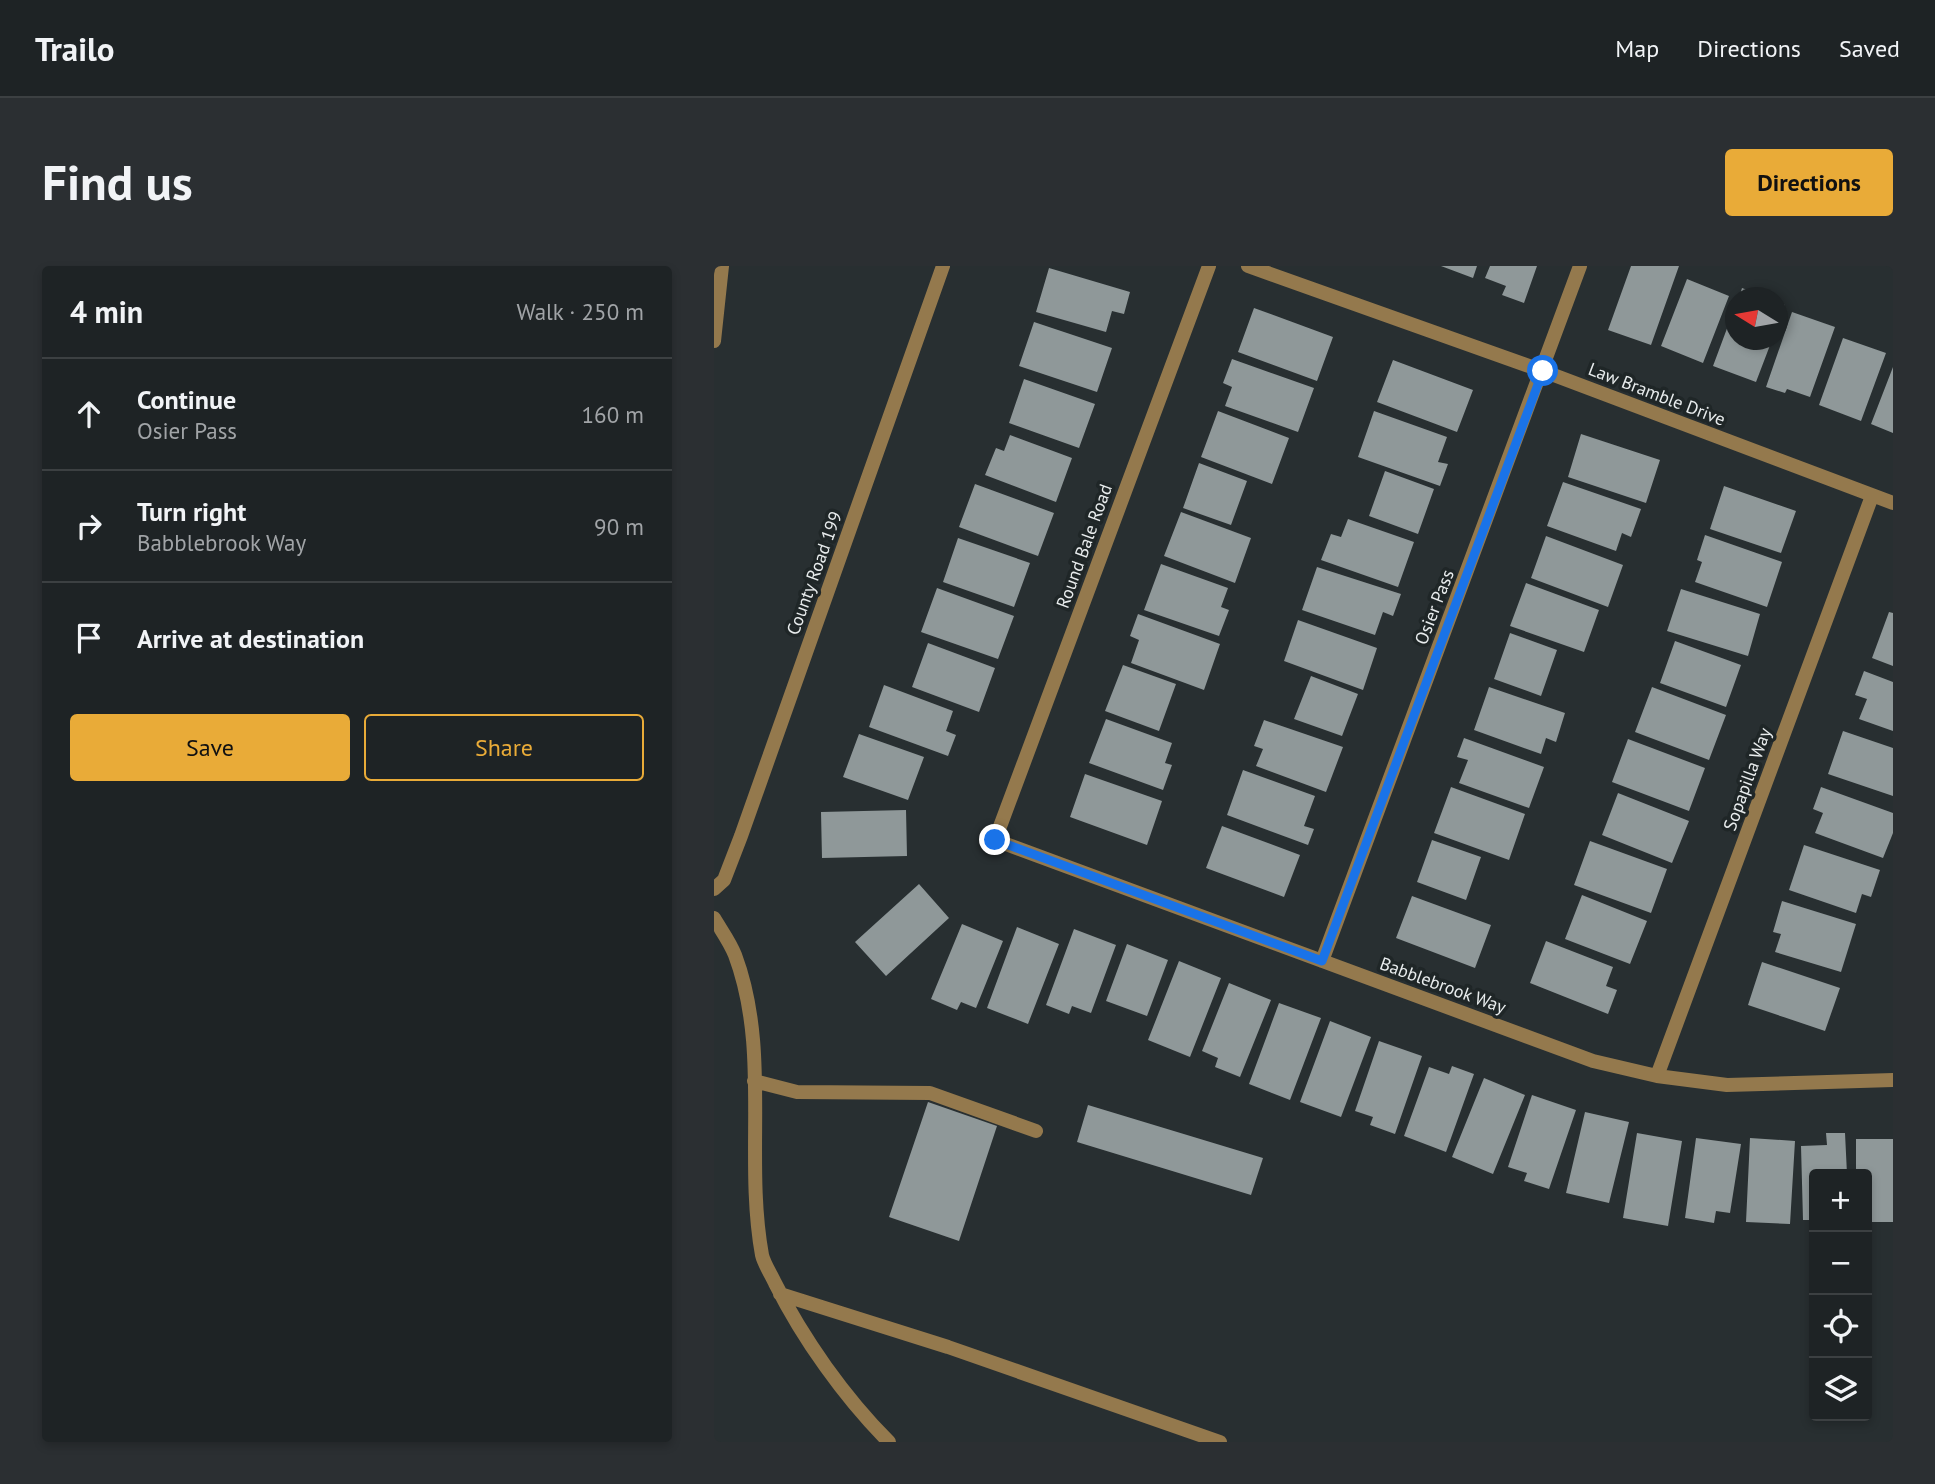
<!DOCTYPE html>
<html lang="en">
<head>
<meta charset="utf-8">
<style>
  :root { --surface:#1e2325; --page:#2b2f32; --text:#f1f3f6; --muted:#a1a4a7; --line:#3c4042; --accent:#e9ab38 }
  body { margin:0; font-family:"PT Sans",sans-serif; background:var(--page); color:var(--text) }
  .controls { position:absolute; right:21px; bottom:21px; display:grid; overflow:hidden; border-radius:7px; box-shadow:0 4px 10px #0003 }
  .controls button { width:63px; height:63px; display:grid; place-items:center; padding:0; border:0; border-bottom:2px solid var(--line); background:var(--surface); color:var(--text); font:35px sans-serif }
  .compass { position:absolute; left:1011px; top:21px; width:63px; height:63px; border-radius:50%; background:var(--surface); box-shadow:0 4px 10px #0003; rotate:281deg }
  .stop { position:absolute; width:21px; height:21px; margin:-16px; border:5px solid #1a73e8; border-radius:50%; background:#fff }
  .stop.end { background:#1a73e8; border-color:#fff; box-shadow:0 2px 7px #0008 }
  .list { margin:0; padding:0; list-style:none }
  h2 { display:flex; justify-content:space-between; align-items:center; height:91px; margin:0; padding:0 28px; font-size:30px }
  h2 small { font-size:23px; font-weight:400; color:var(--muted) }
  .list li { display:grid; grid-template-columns:46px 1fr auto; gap:21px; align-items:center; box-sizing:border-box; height:112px; padding:0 28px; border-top:2px solid var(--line) }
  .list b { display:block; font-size:26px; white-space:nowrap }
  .list p { margin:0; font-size:23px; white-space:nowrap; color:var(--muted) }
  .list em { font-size:23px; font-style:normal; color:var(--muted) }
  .actions { display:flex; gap:14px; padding:21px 28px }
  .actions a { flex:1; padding:16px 0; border:2px solid var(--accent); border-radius:7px; text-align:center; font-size:24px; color:var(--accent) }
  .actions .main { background:var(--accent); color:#111 }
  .icon { flex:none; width:38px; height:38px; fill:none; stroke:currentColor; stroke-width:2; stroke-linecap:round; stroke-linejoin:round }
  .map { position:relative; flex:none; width:1179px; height:1176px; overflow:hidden; border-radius:7px }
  header { display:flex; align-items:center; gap:42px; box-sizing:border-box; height:98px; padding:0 35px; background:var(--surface); border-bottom:2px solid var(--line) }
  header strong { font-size:33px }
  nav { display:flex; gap:38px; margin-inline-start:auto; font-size:24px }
  .intro { display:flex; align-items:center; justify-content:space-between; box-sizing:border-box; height:168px; padding:0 42px }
  h1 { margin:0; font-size:49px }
  .button { padding:18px 32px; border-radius:7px; background:var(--accent); color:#111; font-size:24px; font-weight:700 }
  main { display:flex; gap:42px; padding:0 42px }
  aside { flex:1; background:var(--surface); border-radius:7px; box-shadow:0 4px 10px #0003 }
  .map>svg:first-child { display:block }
  .building { fill:#8f9899 }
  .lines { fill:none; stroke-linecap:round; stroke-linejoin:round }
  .lane { stroke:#94794d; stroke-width:14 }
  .street { stroke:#94794d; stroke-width:14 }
  .route { stroke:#1a73e8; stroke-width:9 }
  .labels { text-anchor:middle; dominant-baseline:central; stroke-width:7; stroke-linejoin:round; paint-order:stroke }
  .street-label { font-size:18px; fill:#e8eced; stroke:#1f2627 }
</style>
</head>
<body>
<header>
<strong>Trailo</strong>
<nav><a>Map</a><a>Directions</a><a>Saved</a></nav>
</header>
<div class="intro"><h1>Find us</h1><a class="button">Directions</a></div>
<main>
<aside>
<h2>4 min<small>Walk · 250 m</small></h2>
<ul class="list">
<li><svg class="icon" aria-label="ahead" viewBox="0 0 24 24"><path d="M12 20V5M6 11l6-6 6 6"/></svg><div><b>Continue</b><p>Osier Pass</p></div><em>160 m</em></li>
<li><svg class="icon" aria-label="right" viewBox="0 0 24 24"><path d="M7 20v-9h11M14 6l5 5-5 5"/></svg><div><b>Turn right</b><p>Babblebrook Way</p></div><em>90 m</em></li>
<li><svg class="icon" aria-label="arrive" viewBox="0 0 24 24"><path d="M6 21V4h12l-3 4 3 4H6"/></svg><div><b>Arrive at destination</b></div></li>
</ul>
<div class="actions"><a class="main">Save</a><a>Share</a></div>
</aside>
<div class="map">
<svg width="1179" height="1176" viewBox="0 0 1179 1176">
  <rect width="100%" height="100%" fill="#282f31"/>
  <!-- building -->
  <path class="building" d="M727,0H763L759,12Z
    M776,0H823L810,37L788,29L792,20L771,12Z
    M917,0H965L937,79L894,64Z
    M335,2L416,26L410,48L398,45L392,66L322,46Z
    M973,13L1015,30L989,97L947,80Z
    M1028,22L1052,31V32H1025Z
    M1064,36L1071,39L1064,59Z
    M1021,41L1022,74H1058L1042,116L999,100Z
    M540,42L619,71L603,115L524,86Z
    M1078,46L1121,61L1096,131L1073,123L1071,127L1052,121Z
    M320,56L398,82L383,126L305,100Z
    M1129,72L1172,87L1147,155L1105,139Z
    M518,93L600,122L584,166L511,140L518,121L509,117Z
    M679,94L759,124L743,166L663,136Z
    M1179,101V167L1157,158Z
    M310,113L381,138L365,182L295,157Z
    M504,145L575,172L558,218L487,191Z
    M660,145L733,171L724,196L734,198L726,220L644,191Z
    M867,168L946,194L932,237L854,211Z
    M296,169L358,192L342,236L271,209L282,182L290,185Z
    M485,197L533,215L517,259L469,242Z
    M671,205L720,223L704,268L655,250Z
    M849,216L927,243L917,271L908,267L902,285L833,260Z
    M261,218L340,247L324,290L245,261Z
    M1010,220L1082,245L1067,287L996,263Z
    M467,246L537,272L521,317L450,290Z
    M634,253L700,276L684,321L607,294L617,268L627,271Z
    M991,269L1068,296L1053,341L981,316L988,296L983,294Z
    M832,270L909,299L894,341L817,312Z
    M244,272L316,297L300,341L229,316Z
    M447,298L514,322L507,341L515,344L505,370L430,344Z
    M603,301L687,328L679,350L669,346L661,369L588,344Z
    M812,317L885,344L870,386L796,360Z
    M223,322L300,350L284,393L207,366Z
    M967,323L1046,348L1034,390L953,365Z
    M1175,346L1179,347V400L1158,392Z
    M424,348L506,378L490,424L417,397L425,374L416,370Z
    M584,354L663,382L649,424L570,395Z
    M796,367L843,384L827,430L780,413Z
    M961,375L1027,399L1012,441L946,417Z
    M214,377L281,402L265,446L198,421Z
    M409,399L462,418L445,465L391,445Z
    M1150,405L1179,416V465L1145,453L1153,433L1141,429Z
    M597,410L644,428L628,470L580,453Z
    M170,419L239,445L232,465L242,469L234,490L155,461Z
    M775,421L851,447L842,476L832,472L827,488L760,464Z
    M938,421L1012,449L995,494L921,466Z
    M392,453L458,477L451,497L458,499L449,524L375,497Z
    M550,454L629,481L612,526L542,500L549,483L540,480Z
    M1129,465L1179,482V530L1114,508Z
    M145,468L210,491L194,534L129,511Z
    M750,472L830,501L815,542L745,517L754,494L743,491Z
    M914,473L991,502L975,545L898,516Z
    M529,504L601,530L590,560L600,563L594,579L513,549Z
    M371,508L448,535L433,579L356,551Z
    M737,521L811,548L795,594L720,567Z
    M1107,521L1179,547V567L1169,592L1101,567L1109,547L1099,543Z
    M904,527L975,555L958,597L888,569Z
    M192,544L193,590L108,592L107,546Z
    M508,560L586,589L570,631L492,602Z
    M718,574L767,591L752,634L703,616Z
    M876,575L953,603L937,647L860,619Z
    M1090,579L1166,604L1157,631L1148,628L1142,647L1075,624Z
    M205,618L235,652L172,710L141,676Z
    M868,629L933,655L916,698L851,673Z
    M698,630L777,659L761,702L682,672Z
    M1068,635L1142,658L1127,706L1061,686L1067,668L1059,666Z
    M248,658L289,675L262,742L247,736L243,744L217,733Z
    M303,661L345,678L314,758L273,742Z
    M360,663L402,679L377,747L358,740L355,748L332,739Z
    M832,675L899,701L892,720L903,724L894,748L816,717Z
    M413,678L454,694L433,750L392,735Z
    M465,695L507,712L476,791L434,774Z
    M1048,696L1126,722L1111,765L1034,739Z
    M515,717L557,734L526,811L501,801L504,792L488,785Z
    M565,737L607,752L576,834L535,818Z
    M616,755L657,771L627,851L586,836Z
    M665,775L708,790L681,868L656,859L659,851L641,845Z
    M738,800L760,808L732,886L690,870L715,801L735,808Z
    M770,812L811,829L779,908L738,891Z
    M818,829L862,844L835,923L810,915L813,907L794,901Z
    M214,836L283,860L245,975L175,951Z
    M374,839L549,892L537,929L363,876Z
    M871,846L915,856L895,937L852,927Z
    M923,867L968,875L954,960L909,952Z
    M1112,867H1131L1133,908H1100V954H1089L1087,880L1113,879Z
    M982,872L1027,878L1016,947L1002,945L1000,957L971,952Z
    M1036,872L1081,875L1076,958L1032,956Z
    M1142,873H1179V956H1153V908H1142Z"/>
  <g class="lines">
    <!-- lane -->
    <path class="lane" d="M0,75L8,0
      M0,652C7,664 16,676 21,689C57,785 30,890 48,989C50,998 57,1008 61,1017C89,1073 131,1132 175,1176
      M40,815L83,826L216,827L322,865
      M66,1028L234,1081L506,1176"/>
    <!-- street -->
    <path class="street" d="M495,0L281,574L879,795L943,810L1013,819L1179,814
      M534,0L829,105L1179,237
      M0,623L10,614L27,570L229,0
      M608,695L866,0
      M943,810L1158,230"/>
  </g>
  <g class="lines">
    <!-- route -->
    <path class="route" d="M281,574L608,695L829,105"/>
  </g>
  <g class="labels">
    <!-- street labels -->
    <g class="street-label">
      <text transform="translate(943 128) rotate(21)">Law Bramble Drive</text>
      <text transform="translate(370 280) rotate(-70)">Round Bale Road</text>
      <text transform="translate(100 307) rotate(-70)">County Road 199</text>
      <text transform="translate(720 341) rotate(-69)">Osier Pass</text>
      <text transform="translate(1033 513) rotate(-70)">Sopapilla Way</text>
      <text transform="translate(729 719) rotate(20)">Babblebrook Way</text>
    </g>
  </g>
</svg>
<div class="controls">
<button>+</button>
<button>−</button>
<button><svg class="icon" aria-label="locate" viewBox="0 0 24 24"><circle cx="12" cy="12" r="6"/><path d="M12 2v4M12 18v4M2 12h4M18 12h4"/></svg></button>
<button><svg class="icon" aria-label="layers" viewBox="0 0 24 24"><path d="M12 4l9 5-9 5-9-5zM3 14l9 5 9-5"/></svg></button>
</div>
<svg class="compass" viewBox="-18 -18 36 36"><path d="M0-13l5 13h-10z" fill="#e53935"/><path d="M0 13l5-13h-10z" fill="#a1a4a7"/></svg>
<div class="stop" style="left:829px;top:105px"></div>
<div class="stop end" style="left:281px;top:574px"></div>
</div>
</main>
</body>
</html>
